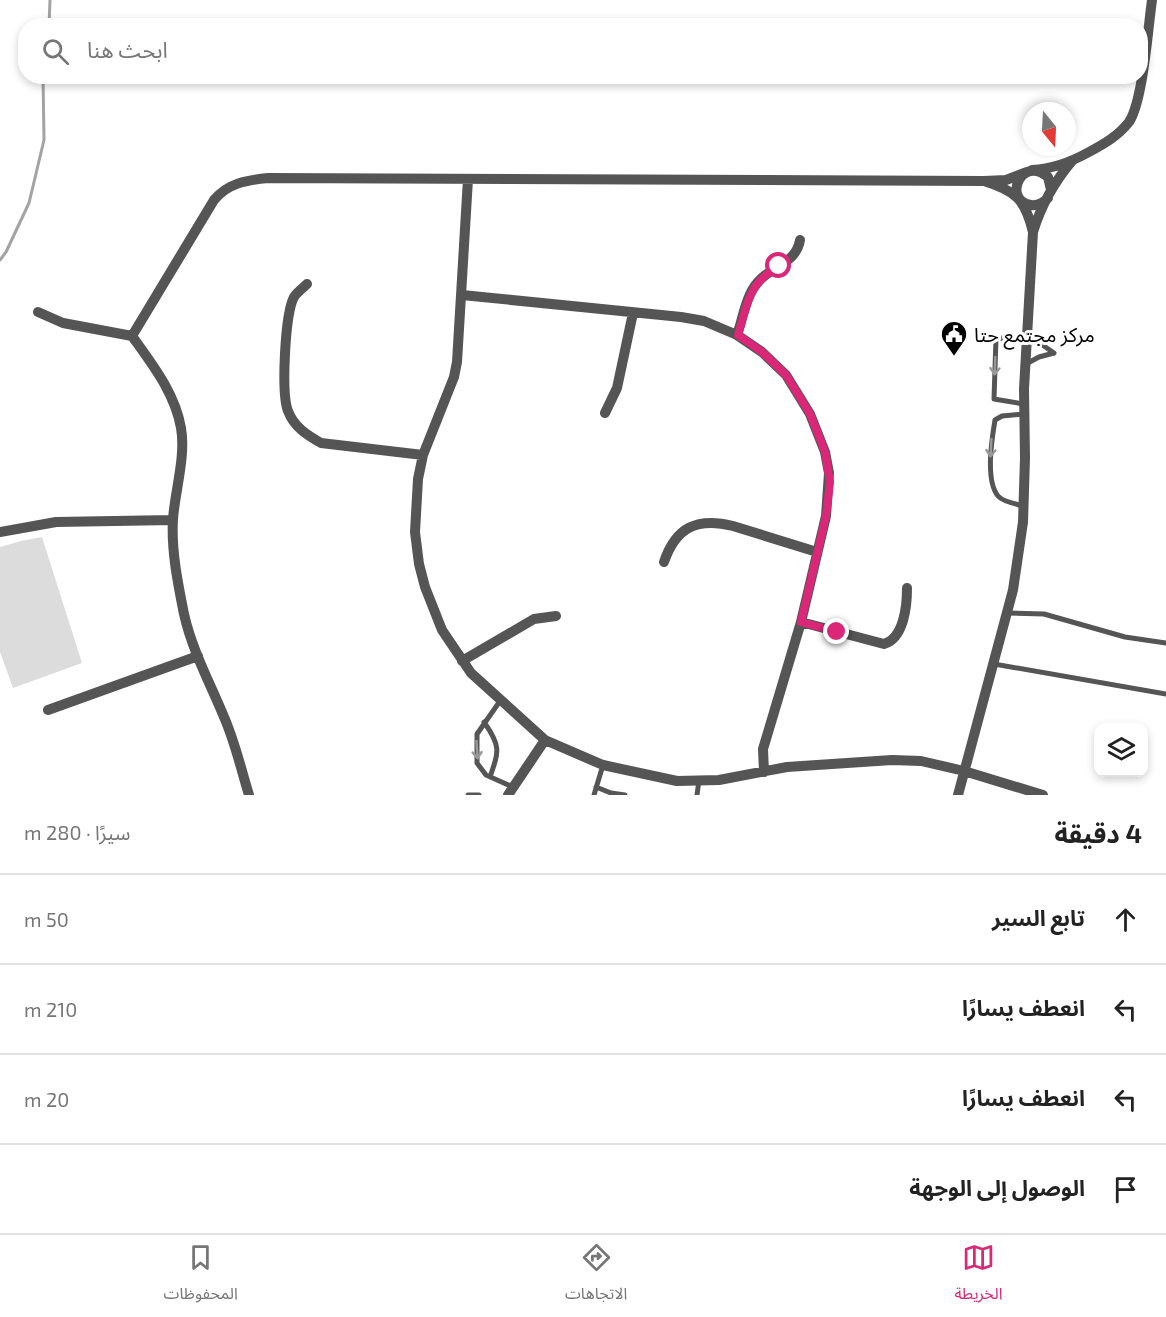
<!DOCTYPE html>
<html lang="ar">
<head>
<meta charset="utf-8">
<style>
  :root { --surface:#fff; --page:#f6f6f6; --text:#222; --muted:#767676; --line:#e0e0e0; --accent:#db2777 }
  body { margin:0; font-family:"Exo 2","Noto Sans Arabic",sans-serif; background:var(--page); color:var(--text); direction:rtl }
  .controls { position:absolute; right:18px; bottom:18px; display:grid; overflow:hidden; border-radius:12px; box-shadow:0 3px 9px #0003 }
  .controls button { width:54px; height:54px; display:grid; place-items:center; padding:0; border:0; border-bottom:2px solid var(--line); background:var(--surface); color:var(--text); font:30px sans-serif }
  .compass { position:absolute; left:1022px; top:102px; width:54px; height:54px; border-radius:50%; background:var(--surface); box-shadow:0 3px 9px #0003; rotate:162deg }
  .stop { position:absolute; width:18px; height:18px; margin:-14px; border:4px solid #db2777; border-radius:50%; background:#fff }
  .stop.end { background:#db2777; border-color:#fff; box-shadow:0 2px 6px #0008 }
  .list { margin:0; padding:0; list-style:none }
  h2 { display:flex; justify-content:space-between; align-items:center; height:78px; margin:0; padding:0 24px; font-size:26px }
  h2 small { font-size:20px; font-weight:400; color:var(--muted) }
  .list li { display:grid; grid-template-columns:39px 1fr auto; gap:18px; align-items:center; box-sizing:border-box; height:90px; padding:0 24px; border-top:2px solid var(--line) }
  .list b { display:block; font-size:22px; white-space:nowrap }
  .list em { font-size:20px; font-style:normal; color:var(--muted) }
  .icon { flex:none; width:33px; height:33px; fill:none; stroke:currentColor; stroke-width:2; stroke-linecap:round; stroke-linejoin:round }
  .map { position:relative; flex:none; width:1166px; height:795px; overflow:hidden; direction:ltr }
  .search { position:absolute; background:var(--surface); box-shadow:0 3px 9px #0003; left:18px; right:18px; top:18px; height:66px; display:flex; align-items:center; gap:15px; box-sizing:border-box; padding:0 21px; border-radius:24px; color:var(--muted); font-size:22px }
  .sheet { height:438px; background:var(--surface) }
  nav { display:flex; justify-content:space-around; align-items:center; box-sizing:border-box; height:84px; border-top:2px solid var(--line); background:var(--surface); font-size:16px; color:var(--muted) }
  nav a { display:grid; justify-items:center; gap:3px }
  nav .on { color:var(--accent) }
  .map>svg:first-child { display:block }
  .park { fill:#dcdcdc }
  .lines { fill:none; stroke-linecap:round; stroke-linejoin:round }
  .stream { stroke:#a3a3a3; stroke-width:3 }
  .service { stroke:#555; stroke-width:5 }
  .minor { stroke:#555; stroke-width:10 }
  .oneway { stroke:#999 }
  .route { stroke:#db2777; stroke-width:8 }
  .labels { text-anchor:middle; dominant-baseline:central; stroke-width:6; stroke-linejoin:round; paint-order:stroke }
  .poi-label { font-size:20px; fill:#000; stroke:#fff; text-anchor:start }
</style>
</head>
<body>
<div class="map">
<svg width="1166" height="795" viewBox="0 0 1166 795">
  <rect width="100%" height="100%" fill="#fff"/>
  <!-- park -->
  <path class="park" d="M42,537L82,663L13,688L0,652V547L21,541Z"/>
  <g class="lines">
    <!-- stream -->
    <path class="stream" d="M49,26L50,0
      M0,260L6,252L29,203L44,140L43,76"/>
    <!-- service -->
    <path class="service" d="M1028,335L1054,353
      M1026,364L1039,357L1054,353
      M1024,404L994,399L996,338L1027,339
      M1024,506C1016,504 1003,502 998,496C985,480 992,438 995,420L1002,416L1024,414
      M1008,613L1044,614L1125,637L1166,643
      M994,664L1166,694
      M500,701L477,734V763L486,775L513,787
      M484,722C501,746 499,751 490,777
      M596,787L611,793L625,795
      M468,795H479
      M594,795L603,765
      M697,795L699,780"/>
    <!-- minor -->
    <path class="minor" d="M1032,170C1053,169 1071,162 1089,152C1104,144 1118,136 1129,122C1143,101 1148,28 1152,0
      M1027,172L1006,180L984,181C1016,191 1025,199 1033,232
      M468,179L457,362L454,377L423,455L418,479L415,532L419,564L425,587L442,630L471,673L545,740L603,765L677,781L719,780L787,767L892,760L921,761L964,771L1043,795
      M1048,198C1043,203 1038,206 1031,205C1002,201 1021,154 1048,177L1051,190
      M307,284C303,288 297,292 294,297C285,314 281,393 288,411C294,427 307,435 321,443L423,455
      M462,295L681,317L704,321L737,335L762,352L786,375L810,414L825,452L829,473L826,516L801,622L763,749L764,772
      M38,312L63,323L132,336C152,364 175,393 181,428C186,456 175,491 173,519C171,550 178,584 184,614C192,650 210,683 224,717C235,742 241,769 249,795
      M737,335C743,318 746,295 758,282C772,265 796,264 800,240
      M132,336L214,200C228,183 247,180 268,178L984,181
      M605,413L617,388L633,313
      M0,532L56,522L173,520
      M664,562C676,527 697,517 733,526L817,552
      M801,622L884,644C904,638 907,606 907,588
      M462,661L534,619L556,616
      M48,710L198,656
      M508,795L545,740
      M958,795L1013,590L1023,522L1025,458L1024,389L1033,232C1041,206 1055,181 1072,161"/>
  </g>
  <!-- one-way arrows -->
  <defs><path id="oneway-shaft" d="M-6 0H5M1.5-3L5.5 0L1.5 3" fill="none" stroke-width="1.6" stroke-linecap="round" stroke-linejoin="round" transform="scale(1.5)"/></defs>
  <g class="oneway">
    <use href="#oneway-shaft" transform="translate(995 366) rotate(92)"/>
    <use href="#oneway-shaft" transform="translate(991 448) rotate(93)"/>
    <use href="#oneway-shaft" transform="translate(477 750) rotate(87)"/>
  </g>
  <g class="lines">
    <!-- route -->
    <path class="route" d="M779,266C748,284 748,302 738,335L762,352L786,375L810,414L825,452L830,482L826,516L801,622L837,632"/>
  </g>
  <!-- icons -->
  <defs>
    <g id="civic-pin" transform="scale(1.35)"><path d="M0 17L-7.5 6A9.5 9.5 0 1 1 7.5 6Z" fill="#000" stroke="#fff"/><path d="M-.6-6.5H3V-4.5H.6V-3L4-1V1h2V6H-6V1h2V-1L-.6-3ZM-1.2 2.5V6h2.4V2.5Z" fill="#fff"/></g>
  </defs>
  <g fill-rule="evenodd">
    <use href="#civic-pin" x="954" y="334"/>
  </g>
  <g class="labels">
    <!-- poi labels -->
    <g class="poi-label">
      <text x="974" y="334">مركز مجتمع حتا</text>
    </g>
  </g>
</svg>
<div class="controls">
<button><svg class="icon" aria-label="layers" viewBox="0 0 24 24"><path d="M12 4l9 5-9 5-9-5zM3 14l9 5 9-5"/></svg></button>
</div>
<svg class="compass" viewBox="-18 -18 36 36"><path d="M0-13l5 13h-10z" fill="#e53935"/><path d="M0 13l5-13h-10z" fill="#767676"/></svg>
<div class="stop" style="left:779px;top:266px"></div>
<div class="stop end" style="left:837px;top:632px"></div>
<div class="search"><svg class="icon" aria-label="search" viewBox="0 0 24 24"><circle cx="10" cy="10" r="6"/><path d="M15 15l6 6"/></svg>ابحث هنا</div>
</div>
<section class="sheet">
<h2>4 دقيقة<small>سيرًا · 280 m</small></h2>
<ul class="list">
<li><svg class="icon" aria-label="ahead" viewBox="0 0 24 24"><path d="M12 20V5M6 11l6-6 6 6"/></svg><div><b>تابع السير</b></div><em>50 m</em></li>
<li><svg class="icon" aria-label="left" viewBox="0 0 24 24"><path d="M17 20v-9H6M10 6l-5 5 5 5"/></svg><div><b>انعطف يسارًا</b></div><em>210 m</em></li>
<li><svg class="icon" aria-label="left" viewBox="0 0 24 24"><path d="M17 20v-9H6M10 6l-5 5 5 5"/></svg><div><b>انعطف يسارًا</b></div><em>20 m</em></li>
<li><svg class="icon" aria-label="arrive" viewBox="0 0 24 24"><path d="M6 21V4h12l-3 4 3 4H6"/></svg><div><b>الوصول إلى الوجهة</b></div></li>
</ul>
</section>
<nav>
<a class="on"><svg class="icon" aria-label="map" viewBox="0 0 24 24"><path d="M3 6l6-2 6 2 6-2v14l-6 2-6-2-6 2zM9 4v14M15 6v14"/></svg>الخريطة</a>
<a><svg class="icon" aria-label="directions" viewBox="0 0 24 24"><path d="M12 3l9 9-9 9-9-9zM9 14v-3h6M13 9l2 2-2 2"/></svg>الاتجاهات</a>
<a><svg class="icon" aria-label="saved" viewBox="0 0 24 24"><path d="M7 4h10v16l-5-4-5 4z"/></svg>المحفوظات</a>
</nav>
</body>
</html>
